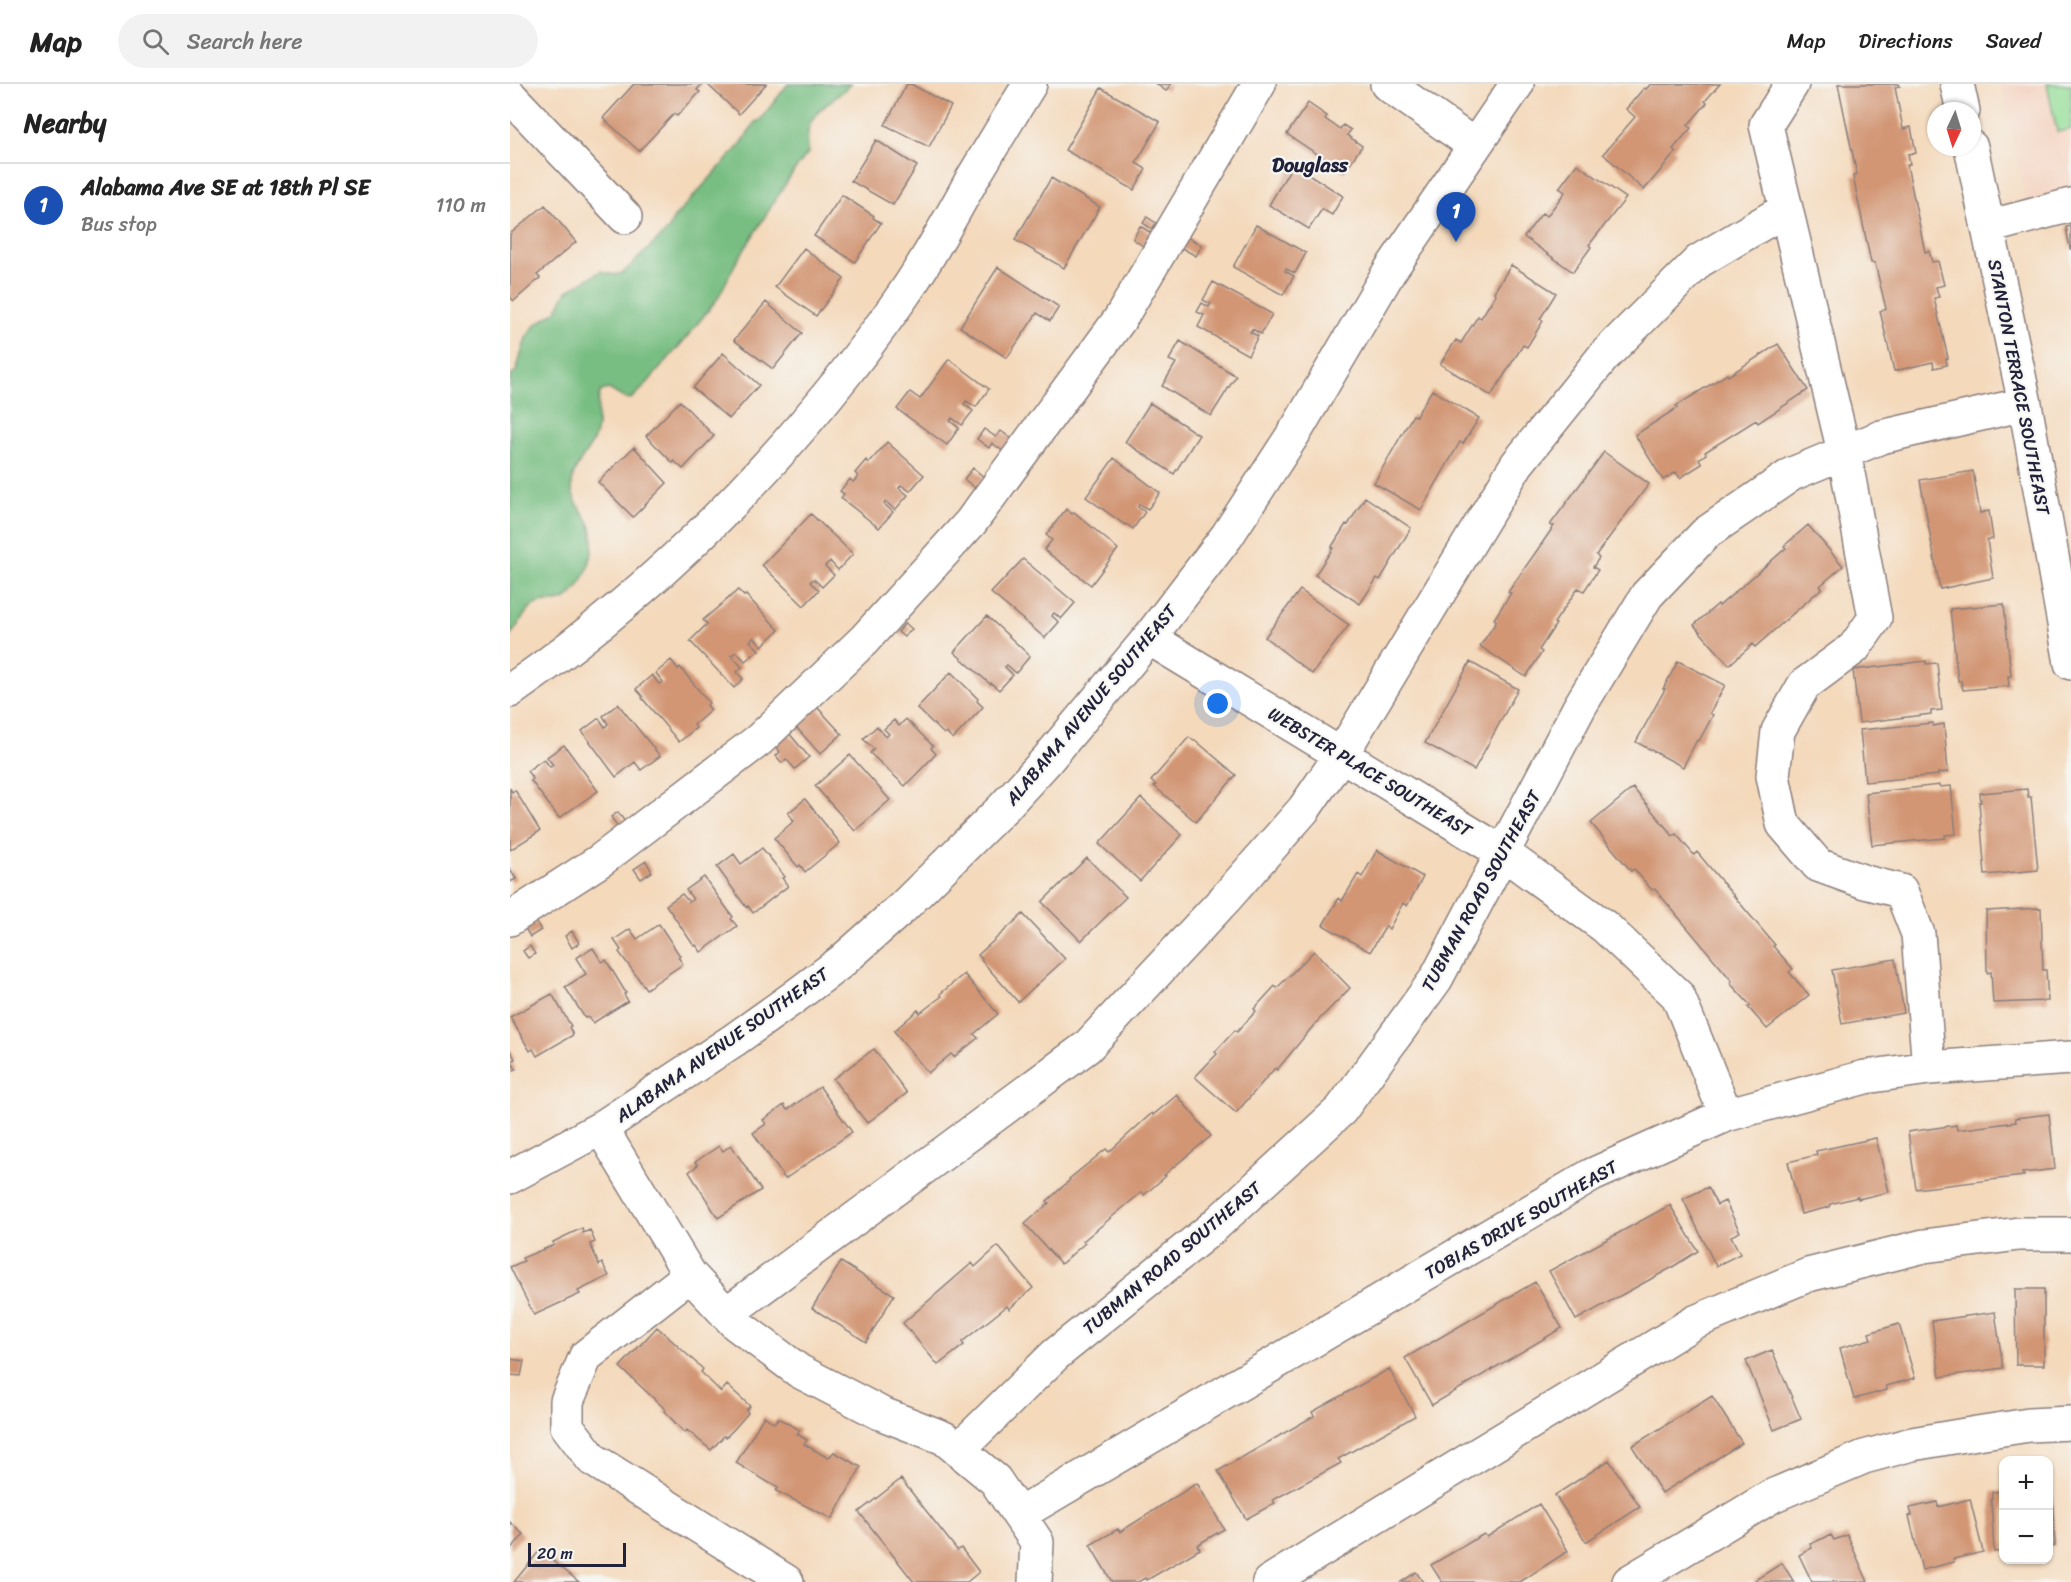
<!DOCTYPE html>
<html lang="en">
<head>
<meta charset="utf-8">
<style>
  :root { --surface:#fff; --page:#f2f2f2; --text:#222; --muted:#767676; --line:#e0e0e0; --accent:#b5179e }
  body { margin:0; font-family:Sriracha,sans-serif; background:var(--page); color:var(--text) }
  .controls { position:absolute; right:18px; bottom:18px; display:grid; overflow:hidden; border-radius:12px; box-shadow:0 2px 4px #0004 }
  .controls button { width:54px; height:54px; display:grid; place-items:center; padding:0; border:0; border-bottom:2px solid var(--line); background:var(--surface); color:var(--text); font:30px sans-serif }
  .compass { position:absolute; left:1417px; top:18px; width:54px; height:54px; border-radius:50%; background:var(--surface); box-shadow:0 2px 4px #0004; rotate:184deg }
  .scale { position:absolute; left:18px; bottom:15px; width:98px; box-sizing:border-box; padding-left:6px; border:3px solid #22223b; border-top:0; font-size:16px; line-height:21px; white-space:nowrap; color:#22223b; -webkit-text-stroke:4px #f6f6f2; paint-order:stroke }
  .you { position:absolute; left:708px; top:620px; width:21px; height:21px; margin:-15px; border:4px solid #fff; border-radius:50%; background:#1a73e8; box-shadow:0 0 0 9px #1a73e833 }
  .badge { display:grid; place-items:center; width:39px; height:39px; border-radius:50%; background:var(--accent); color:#fff; font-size:20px; font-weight:700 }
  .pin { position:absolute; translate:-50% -50px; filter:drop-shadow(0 2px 3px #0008) }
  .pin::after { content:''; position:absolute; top:32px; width:21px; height:18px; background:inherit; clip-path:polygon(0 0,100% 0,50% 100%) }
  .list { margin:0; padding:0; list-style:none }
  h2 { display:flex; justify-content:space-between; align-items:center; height:78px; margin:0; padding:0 24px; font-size:26px }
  h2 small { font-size:20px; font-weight:400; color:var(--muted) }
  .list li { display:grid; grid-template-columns:39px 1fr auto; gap:18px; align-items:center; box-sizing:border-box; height:84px; padding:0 24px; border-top:2px solid var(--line) }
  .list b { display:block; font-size:22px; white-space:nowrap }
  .list p { margin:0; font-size:20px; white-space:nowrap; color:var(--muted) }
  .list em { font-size:20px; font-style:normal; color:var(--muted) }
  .icon { flex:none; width:33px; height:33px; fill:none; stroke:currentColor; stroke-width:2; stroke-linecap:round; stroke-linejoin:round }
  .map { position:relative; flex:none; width:1561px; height:1498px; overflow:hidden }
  header { display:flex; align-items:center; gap:36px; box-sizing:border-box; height:84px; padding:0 30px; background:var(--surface); border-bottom:2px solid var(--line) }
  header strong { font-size:28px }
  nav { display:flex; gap:33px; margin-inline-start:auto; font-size:21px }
  .search { width:420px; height:54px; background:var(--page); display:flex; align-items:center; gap:15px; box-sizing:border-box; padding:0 21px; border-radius:33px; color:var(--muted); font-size:22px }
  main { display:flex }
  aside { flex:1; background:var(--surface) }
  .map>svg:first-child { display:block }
  .built { fill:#f4d3c0 }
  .green { fill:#96df9a; stroke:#5c806a; stroke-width:1.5 }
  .forest { fill:#78be82; stroke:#4d705e; stroke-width:1.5 }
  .building { fill:#d29675 }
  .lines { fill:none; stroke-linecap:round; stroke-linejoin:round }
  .minor-casing { stroke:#8b7e7b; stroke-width:36 }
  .major-casing { stroke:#8b7e7b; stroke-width:36 }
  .minor { stroke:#fff; stroke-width:33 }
  .major { stroke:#fff; stroke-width:33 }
  .labels { text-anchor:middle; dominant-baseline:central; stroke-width:4.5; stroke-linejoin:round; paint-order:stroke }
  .street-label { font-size:18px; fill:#22223b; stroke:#f6f6f2 }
  .neighbourhood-label { font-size:20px; font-weight:bold; fill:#22223b; stroke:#f6f6f2 }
</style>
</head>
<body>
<header>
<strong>Map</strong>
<div class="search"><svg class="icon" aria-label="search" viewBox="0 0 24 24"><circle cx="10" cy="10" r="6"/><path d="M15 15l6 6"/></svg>Search here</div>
<nav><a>Map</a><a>Directions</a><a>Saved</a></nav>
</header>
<main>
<aside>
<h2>Nearby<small></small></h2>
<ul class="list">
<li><span class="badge" style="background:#1a4fb4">1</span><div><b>Alabama Ave SE at 18th Pl SE</b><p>Bus stop</p></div><em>110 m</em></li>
</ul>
</aside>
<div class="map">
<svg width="1561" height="1498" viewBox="0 0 1561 1498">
  <rect width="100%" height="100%" fill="#f6f6f2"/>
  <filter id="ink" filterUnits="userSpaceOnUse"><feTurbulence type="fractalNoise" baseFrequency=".0167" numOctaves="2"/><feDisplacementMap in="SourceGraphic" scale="12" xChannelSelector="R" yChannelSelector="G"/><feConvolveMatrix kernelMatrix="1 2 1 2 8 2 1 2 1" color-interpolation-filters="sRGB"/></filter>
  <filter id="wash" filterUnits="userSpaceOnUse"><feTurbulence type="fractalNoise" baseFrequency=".008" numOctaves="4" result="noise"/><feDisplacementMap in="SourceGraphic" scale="24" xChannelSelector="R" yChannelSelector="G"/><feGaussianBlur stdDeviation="1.35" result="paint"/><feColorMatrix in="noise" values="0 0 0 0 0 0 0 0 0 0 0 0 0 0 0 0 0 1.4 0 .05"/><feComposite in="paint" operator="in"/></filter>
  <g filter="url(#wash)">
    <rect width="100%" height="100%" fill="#f4d9bb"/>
    <!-- built -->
    <path class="built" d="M1491,0H1561V109L1516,118Z"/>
    <!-- green -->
    <path class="green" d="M1537,0H1561V45L1547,48Z"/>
    <!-- forest -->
    <path class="forest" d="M278,0H341C329,13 307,24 300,40C296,49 298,60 298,69L283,88L225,180L208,214L176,254L133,304L121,315L112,313L99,305L91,307C85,317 90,338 85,352C79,369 62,382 62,401C61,416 73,426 79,439C89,461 78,494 61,511C50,523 34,514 23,522C13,528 9,543 0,551V293L6,287L16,254L25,241L46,227L57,207L91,187L104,191L113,189L159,145L163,135L231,60L245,38L250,36Z"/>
    <g id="blocks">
      <!-- building -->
      <path class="building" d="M124,0H192L187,6L190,8L167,32L164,30L129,67L93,34Z
        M197,0H256L229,30Z
        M397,0H401L441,22L419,63L375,41Z
        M646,0H661L656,7Z
        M1141,0H1210L1195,17L1197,19L1178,41L1181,44L1163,65L1166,68L1134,106L1093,70L1125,33L1116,25L1134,4L1136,5Z
        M1328,0H1389L1390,2L1385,3L1393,45L1401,43L1406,69L1398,70L1400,80L1397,81L1415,168L1419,167L1422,178L1428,177L1434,201L1426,203L1429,213L1424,214L1438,274L1436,275L1437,281L1424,284L1423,278L1384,287L1370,227L1376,225L1365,179H1361L1343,92L1347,91Z
        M591,4L650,38L626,79L636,85L624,106L555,66Z
        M798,19L817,32L815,35L830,45L833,41L841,46L837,51L852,62L834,88L777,50Z
        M366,56L407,82L383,121L341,97Z
        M783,80L833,112L822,131L812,125L799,145L759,121Z
        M1067,80L1116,114L1079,161L1081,163L1063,188L1014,153L1032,129L1037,132L1055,108L1049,104Z
        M541,94L590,123L554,184L505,156Z
        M332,111L364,132L363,134L371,139L345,178L304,152Z
        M35,121L66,158L27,191L30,194L4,217L0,213V150Z
        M637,133L646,139L642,145L633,139Z
        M746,141L796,169L785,189L776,185L775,187L784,192L773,211L723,183Z
        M630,142L641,149L633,162L623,155Z
        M1561,142V165H1560L1556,143Z
        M673,151L692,161L686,172L668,162Z
        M294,164L334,195L306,232L265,203Z
        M1001,181L1046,209L1030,235L1033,237L1017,263L1013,261L981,312L930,280L946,256L951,259L968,232L971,234L986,210L984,208Z
        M488,183L549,223L540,237L527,229L497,274L450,243Z
        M703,198L762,230L751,250L742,245L740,248L748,252L738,271L688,243L694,231L687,228L692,219L699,223L701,220L693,216Z
        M256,218L292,249L263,285L224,256Z
        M670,257L726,292L701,332L652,302L666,279L659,276Z
        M1268,260L1298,306L1248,339L1246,336L1195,368L1196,370L1189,375L1192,380L1170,394L1166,388L1153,396L1125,351L1167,324L1166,322L1217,290L1218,292Z
        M213,269L249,301L219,335L183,304Z
        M439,275L479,305L466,323L456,317L454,320L463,327L452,341L442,334L440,337L449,344L437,361L387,325L400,308L410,315Z
        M922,306L969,334L953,360L950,358L911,426L864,399L903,331L906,332Z
        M170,317L204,352L173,385L164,377L163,379L136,352Z
        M640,319L689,351L664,390L615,358Z
        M474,345L486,353L491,347L507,359L498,371L482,359L479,364L467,355Z
        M377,358L414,391L400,407L391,401L389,404L398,411L385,426L376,418L374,420L383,428L369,444L331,414L334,410L330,407L340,395L343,398L346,395L348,392L345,389L356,376L359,379Z
        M124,363L157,399L123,433L88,398Z
        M1094,368L1139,400L1086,471L1089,474L1083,483L1088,486L1074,507L1068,504L1044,539L1046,540L1029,566L1032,568L1016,593L970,562L987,537L984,535L1001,509L998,508L1044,442L1040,441Z
        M604,374L650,409L638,425L629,420L628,423L635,428L623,445L616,440L615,441L576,413Z
        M463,384L474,393L465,404L454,395Z
        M1463,387L1470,429L1479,427L1483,455L1477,456L1483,494L1430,505L1410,396Z
        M855,413L901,444L870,496L867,494L850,520L805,491L823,464H821L836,440L838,441Z
        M556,425L562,430L564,428L608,465L581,501L534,466L542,456L536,451Z
        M301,430L343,470L328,486L320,477L315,482L324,491L312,503L304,495L300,498L309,506L294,522L252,481Z
        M1298,441L1333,482L1310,502L1312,504L1245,563L1243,560L1219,581L1184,541L1208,520L1209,522L1276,464L1274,462Z
        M513,475L565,519L551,535L544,529L543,530L542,532L549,538L535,554L481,509Z
        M228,506L234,512L236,511L269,546L252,562L244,553L240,557L249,566L235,577L227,568L221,571L232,583L227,588L233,595L224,604L180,557L197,540L193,536Z
        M790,506L839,541L802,590L755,553Z
        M1494,520L1501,592H1498L1499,602L1453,606L1451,597H1448L1440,525Z
        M477,532L520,572L506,589L497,581L495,583L503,591L489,606L481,599L480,600L444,568Z
        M395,539L402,545L394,553L388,548Z
        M161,576L168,585L170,583L199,619L197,621L201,626L184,641L186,644L169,658L132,614L133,613L126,605L142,591L149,600L153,598L146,589Z
        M1168,577L1215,601L1200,629L1203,631L1189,657L1187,656L1173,683L1126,658L1155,605H1153Z
        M1416,577V580L1427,579L1432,626L1421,627V630L1349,639L1343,586Z
        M960,578L1008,605L964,686L915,659Z
        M441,588L468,615L467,617L473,623L443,655L436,648L434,650L407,624Z
        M108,620L150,672L131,686L125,678L106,693L72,647L89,634L95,643L98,640L93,632Z
        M306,622L332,650L310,670L285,642Z
        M396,635L423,662L421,664L426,670L395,702L360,669L364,665L353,655L367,642L376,653L379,650L374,645L384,636L389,642Z
        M1423,639V642L1434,640L1438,688L1428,689V691L1355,698L1350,646Z
        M278,648L299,673L285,685L276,675L272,679L266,672L270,668L264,660Z
        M679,653L684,657L685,656L726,691L686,738L644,702L646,701L641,697Z
        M54,661L88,707L49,734L21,697L23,695L17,687L34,675L40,683L42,682L43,681L37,673Z
        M340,671L380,716L345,747L305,702Z
        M1430,701V703L1441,702L1446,750L1435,751V754L1362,761L1356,709Z
        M0,704L2,708L5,706L30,747L0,766Z
        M1123,704L1163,752L1166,750L1184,771L1187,768L1265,861L1263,862L1283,885L1279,888L1299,911L1257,945L1238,923L1241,922L1220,899L1222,897L1145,805L1142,806L1124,785L1121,787L1081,739Z
        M1517,705L1518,713H1521L1528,786L1475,791L1469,718H1471L1470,709Z
        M631,714L672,751L630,797L589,760Z
        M295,715L330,759L295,788L290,781L288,783L264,754L284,737L278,729Z
        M108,728L115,738L108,743L101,733Z
        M252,764L275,793L272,794L278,802L243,829L238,822L236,823L207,783L224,770L231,780Z
        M867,766L913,793L897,822L893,819L879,845L876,842L860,868L813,841L829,814L832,817L848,790L852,793Z
        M577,774L616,813L571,857L532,818Z
        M136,777L142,788L131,795L124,785Z
        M0,785L6,795L0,798Z
        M194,793L223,833L221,835L227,842L191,868L186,861L184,862L156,821L172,810L179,818L183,815L176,806Z
        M1531,824L1533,886H1536L1538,917L1483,919L1481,888L1477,889L1476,827Z
        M513,830L555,875L508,918L471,876L472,875L468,871Z
        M26,838L31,846L20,853L15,844Z
        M149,840L170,872L168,873L173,880L136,905L109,868L111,866L104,856L120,845L127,855Z
        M62,847L69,859L62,864L55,852Z
        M20,862L25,870L18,874L13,867Z
        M83,864L92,878L96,876L116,909L114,910L118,917L83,939L78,933L75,934L55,903L76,890L66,874Z
        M804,867L840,904L804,941L767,986L765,984L726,1029L685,993L707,970L705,968L725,946L727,948L746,927L744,925L765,902L767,904Z
        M1385,875L1394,929L1332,940L1322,886Z
        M454,890L488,930L464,950L468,954L444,973L441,970L418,989L384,947L408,926L410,929L432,912L430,910Z
        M42,910L61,942L59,943L63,951L27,972L23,965L20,967L0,933Z
        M364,965L397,1009L357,1039L323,995Z
        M0,966L5,975L1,977L6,985L0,988Z
        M310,1003L342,1048L275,1095L243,1049L256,1040L253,1036L274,1021L277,1026Z
        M667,1011L701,1052L654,1091L656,1092L634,1111L632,1108L573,1157L575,1159L551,1180L515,1140L539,1119L537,1117L560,1096L559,1095L596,1065L599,1068L642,1029L643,1031Z
        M1539,1030L1545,1085L1512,1089L1514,1092L1406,1105L1398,1048L1446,1041L1447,1046L1506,1038L1505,1034Z
        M1366,1054L1379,1108L1348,1115V1113L1320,1120V1123L1291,1130L1278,1078L1307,1071L1306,1067Z
        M221,1061L251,1106L208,1134L179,1088L188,1081L185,1078L209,1062L213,1067Z
        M1198,1103L1207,1121L1215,1117L1230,1148L1221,1152L1230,1170L1206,1182L1173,1115Z
        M1160,1121L1188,1167L1161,1184L1066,1236L1039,1187Z
        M72,1144L73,1149L80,1146L85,1158L80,1160L89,1181L92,1179L99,1192L68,1207L70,1210L24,1231L0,1183L14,1177L12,1174L44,1161L43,1158Z
        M488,1162L523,1204L499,1225L497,1222L452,1258L454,1261L428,1281L393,1239L462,1179L465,1183Z
        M331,1178L384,1211L356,1258L302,1224Z
        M1025,1198L1052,1244L922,1321L895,1274Z
        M1505,1205H1534V1281H1506Z
        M1485,1228L1493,1284L1430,1293L1422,1237Z
        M1389,1240L1405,1294L1376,1302L1377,1306L1344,1315L1330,1264L1361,1255L1359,1249Z
        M147,1243L193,1285L191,1288L211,1308L217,1301L240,1322L236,1326L238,1329L225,1344L216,1353L214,1352L201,1366L177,1346L175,1349L154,1327L155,1325L110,1283Z
        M1262,1266L1291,1335L1264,1346L1236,1277Z
        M0,1275L14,1277L11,1292L0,1291Z
        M879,1285L905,1332L828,1375L831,1379L763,1416L765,1419L736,1435L708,1387L804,1332L802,1328Z
        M1202,1312L1232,1359L1152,1409L1122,1362Z
        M254,1332L264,1339L268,1334L290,1346L287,1350L297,1356L294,1360L318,1374L324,1368L351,1383L322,1435L266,1407L268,1404L226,1379Z
        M1099,1376L1130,1423L1076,1458L1045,1411Z
        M391,1395L447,1466L451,1464L469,1488L457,1498H404L349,1428Z
        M687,1399L714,1445L687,1461L690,1465L637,1496L635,1494L628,1498H602L580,1461L608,1445L610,1448Z
        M1494,1407V1467L1484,1468L1481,1415H1482V1408Z
        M1539,1408H1542L1545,1462L1539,1463Z
        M1460,1415L1473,1468L1443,1475L1444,1478L1412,1486L1399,1432L1402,1431L1400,1424L1427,1418L1428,1423Z
        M1029,1420L1058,1467L1010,1498H932L921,1481L974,1450L977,1453Z
        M0,1438L14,1451L0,1465Z
        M1321,1451L1324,1456L1337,1451L1358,1498H1302L1289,1471L1302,1464L1300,1460Z
        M30,1466L69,1498H4Z
        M1272,1479L1284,1498H1242Z
        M906,1488L913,1498H891Z"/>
    </g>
  </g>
  <g filter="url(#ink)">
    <use href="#blocks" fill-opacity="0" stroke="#8b7e7b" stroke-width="1.5"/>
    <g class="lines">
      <!-- minor casing -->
      <g class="minor-casing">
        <path id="minor" d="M877,0L964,61
          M1282,0L1256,41L1334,368L1365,534L1344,564L1294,601L1268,647L1263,692L1273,740L1308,781L1355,798L1391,807L1408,850L1419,984
          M1447,0L1453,27
          M0,12L115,133
          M1461,63L1515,320L1561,579
          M1478,143L1561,121
          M639,554L993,769L1095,843L1168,912L1216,1031
          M0,607C154,500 287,364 394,210C419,174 440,135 461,97C480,65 500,32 520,0
          M0,835L91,776L249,656L354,556L461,438L610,235L749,0
          M91,1044L180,1191L226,1240L289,1287L370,1329L434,1354L485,1396L527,1458L525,1498
          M180,1191L76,1272L57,1317V1342L82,1375L277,1498
          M216,1230L577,963L715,815L794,725L831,671L1007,380L1094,272L1189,177L1275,126
          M448,1366L545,1271L702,1144L831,1026L926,895L1070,622L1137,511L1196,449L1282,390L1371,353L1515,320
          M510,1430L1082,1091L1216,1031L1355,993L1419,984L1561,974
          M759,1498L1185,1238L1298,1191L1414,1162L1509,1150H1561
          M1119,1498L1262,1412L1354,1373L1402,1360L1467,1349L1519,1341L1561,1339"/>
      </g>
      <!-- major casing -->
      <g class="major-casing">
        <path id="major" d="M0,1093L91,1044L224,956L283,914L331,878L392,824L493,724L537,676L639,554L717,452L788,343L879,188L1007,0"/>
      </g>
      <!-- minor -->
      <use href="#minor" class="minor"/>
      <!-- major -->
      <use href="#major" class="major"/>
    </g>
  </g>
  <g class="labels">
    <!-- street labels -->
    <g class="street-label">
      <text transform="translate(1509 303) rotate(79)">STANTON TERRACE SOUTHEAST</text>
      <text transform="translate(581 621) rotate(-50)">ALABAMA AVENUE SOUTHEAST</text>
      <text transform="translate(860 688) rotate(31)">WEBSTER PLACE SOUTHEAST</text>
      <text transform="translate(971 807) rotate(-61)">TUBMAN ROAD SOUTHEAST</text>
      <text transform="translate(212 961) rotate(-35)">ALABAMA AVENUE SOUTHEAST</text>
      <text transform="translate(1011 1136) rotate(-30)">TOBIAS DRIVE SOUTHEAST</text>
      <text transform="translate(662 1174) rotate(-40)">TUBMAN ROAD SOUTHEAST</text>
    </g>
    <!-- neighbourhood labels -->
    <g class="neighbourhood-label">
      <text x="800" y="81">Douglass</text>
    </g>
  </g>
</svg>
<div class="controls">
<button>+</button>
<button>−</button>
</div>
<svg class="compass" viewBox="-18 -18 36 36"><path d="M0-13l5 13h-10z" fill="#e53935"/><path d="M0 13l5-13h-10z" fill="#767676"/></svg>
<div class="scale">20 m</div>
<div class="you"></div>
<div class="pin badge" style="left:946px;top:158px;background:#1a4fb4">1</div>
</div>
</main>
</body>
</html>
